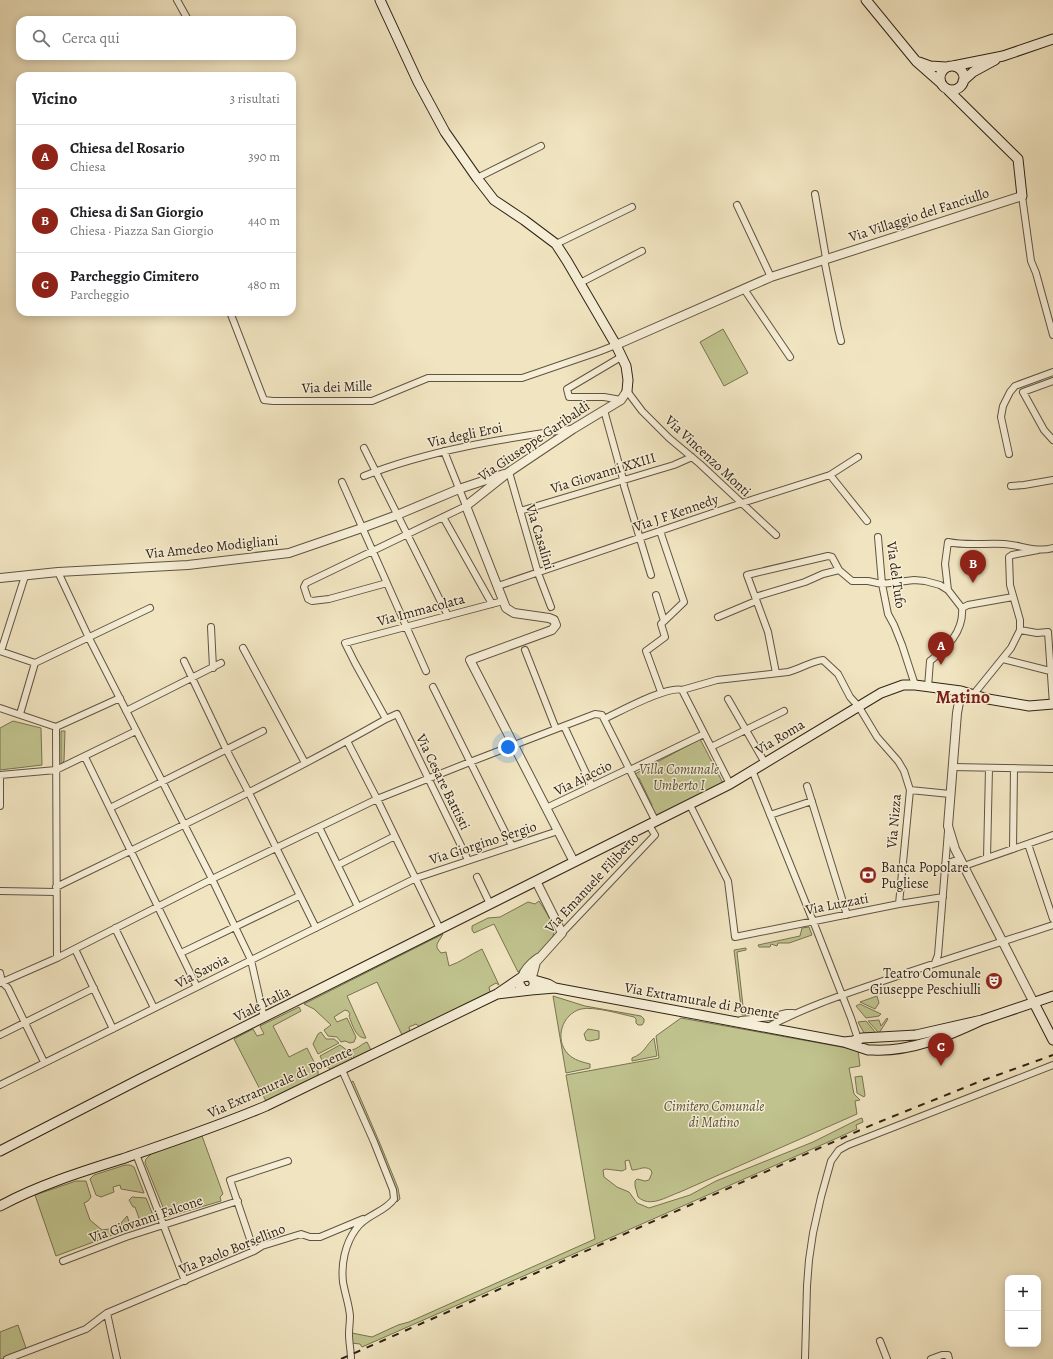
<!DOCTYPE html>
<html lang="it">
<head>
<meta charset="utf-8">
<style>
  :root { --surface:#fff; --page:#f2f2f2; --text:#202124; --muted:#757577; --line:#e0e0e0; --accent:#8f2418 }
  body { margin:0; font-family:Alegreya,serif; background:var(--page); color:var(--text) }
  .controls { position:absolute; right:12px; bottom:12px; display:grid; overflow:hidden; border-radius:8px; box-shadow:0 2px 10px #0003 }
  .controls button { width:36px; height:36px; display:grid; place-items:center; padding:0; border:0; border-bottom:1px solid var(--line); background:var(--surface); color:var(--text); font:20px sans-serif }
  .you { position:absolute; left:508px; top:747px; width:14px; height:14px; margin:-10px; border:3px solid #fff; border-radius:50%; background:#1a73e8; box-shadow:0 0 0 6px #1a73e833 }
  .badge { display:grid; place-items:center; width:26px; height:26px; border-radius:50%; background:var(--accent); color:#fff; font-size:13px; font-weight:700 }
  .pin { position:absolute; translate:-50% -33px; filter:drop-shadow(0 1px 2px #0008) }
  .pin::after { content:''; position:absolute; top:21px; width:14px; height:12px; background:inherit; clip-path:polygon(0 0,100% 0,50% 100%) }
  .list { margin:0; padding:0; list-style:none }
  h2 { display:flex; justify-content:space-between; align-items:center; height:52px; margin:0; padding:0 16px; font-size:17px }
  h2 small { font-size:13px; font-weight:400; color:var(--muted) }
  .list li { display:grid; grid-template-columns:26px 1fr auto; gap:12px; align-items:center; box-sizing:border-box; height:64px; padding:0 16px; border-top:1px solid var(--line) }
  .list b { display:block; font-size:15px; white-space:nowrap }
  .list p { margin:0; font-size:13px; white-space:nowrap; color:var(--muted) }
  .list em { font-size:13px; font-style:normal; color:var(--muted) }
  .icon { flex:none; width:22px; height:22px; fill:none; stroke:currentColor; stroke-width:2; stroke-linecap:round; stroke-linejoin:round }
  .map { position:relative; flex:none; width:1053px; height:1359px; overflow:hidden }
  .search { position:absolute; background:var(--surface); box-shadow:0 2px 10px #0003; left:16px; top:16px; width:280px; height:44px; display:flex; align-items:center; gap:10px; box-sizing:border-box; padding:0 14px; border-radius:12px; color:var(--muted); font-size:15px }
  .panel { position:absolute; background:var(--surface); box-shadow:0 2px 10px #0003; left:16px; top:72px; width:280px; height:244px; border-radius:12px }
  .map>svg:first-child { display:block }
  .green { fill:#c0c38e; stroke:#787352 }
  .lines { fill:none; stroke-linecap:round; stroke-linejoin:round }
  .minor-casing { stroke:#605440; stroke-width:8 }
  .tertiary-casing { stroke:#605440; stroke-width:10 }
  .secondary-casing { stroke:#302315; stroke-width:11 }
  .minor { stroke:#f6eed7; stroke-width:6 }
  .tertiary { stroke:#f6eed7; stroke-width:8 }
  .secondary { stroke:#f6eed7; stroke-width:9 }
  .rail { stroke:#302315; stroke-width:2; stroke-dasharray:7 7; stroke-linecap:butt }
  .labels { text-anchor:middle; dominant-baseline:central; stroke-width:3; stroke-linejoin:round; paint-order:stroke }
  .street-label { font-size:14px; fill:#302315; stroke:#f6eed7 }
  .park-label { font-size:14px; font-style:italic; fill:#5b5339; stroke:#f6eed7 }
  .poi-label { font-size:14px; fill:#302315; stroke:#f6eed7; text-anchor:start }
  .district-label { font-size:18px; font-weight:bold; fill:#7a1f14; stroke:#f6eed7 }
</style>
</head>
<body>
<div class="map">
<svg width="1053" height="1359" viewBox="0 0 1053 1359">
  <rect width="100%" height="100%" fill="#f1e5c1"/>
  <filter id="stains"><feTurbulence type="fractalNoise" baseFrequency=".005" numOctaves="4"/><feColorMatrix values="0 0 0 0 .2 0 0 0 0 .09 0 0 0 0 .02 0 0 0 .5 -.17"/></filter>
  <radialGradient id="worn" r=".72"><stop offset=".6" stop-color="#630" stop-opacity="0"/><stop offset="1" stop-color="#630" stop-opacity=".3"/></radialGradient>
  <!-- green -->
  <path class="green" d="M723,329L748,373L724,386L700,342Z
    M13,721L41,728L42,765L0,770V728Z
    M61,731H65L64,761L61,764Z
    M700,739L723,783L656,816L651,807L652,805L639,778L636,779L635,774Z
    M539,901C544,909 551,919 554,928C558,940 527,963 518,972L494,924L474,933L472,930V926L488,918L500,917L528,902L535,904Z
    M809,927L812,935L789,943H778L777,946L771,944L770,947H759L758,945L800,936L802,928Z
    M443,934L437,944V948L441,953L446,952L449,966C461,962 471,954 482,949L499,985L496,983L489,987L490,992L420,1027L416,1024L409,1027L410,1032L402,1035L377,982L347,996L366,1038C356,1039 352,1024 349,1016L350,1014L348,1011L345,1010L334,1017L337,1022L347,1018L356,1037L354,1042L350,1043L345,1041L341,1042L337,1037L328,1036L324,1030L331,1025L314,1009L304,1004Z
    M746,948V950L737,952L743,1006L746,1015H742L734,950Z
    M553,996L585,1006L641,1016L644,1019V1022L642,1025H638L636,1023V1019L634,1017C621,1014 593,1006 581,1009C562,1014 554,1039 568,1054C574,1060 582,1062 590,1064V1068L566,1073Z
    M877,996L879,1003L875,1009L860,1002Z
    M860,1004L862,1005L881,1014L879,1016L866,1018L856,1006Z
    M299,1007L301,1011L273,1026L289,1057L307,1048L318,1070V1076L266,1101L234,1039L253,1029L257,1036L264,1034L260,1026Z
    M681,1018L858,1050L860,1066L849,1068L854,1094L860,1100L855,1101L857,1114L680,1192C666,1197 650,1208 638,1197L635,1186V1181L637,1179L645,1181L649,1180L652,1173L651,1170C644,1165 640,1170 632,1170L629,1160L625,1161L626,1169L622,1171L606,1169L603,1170L604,1177L617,1187L629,1192L637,1203L649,1208L690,1195L716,1181L813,1142L859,1119L862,1118L863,1122L856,1125L857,1129L835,1139L362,1347L360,1344L351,1343L352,1333L372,1337L398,1325L409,1322L595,1239L566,1075L659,1058L656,1036Z
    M887,1018L888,1019L879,1033L868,1021L879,1020L881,1026Z
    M866,1021L876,1033H864L858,1022Z
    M588,1029L599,1031V1039L590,1041L586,1040L584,1034Z
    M321,1032L326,1039H334L339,1043L318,1054L313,1044L318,1034Z
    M654,1038L657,1056L632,1061V1058C645,1053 645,1046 654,1038Z
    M367,1042L371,1050L354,1058L350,1050C357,1050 361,1044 367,1042Z
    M340,1045L348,1051L352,1059L331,1070L329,1068L325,1066L320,1056Z
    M862,1076L865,1095L864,1097L857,1093L855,1077Z
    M353,1081L381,1146L398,1188L400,1199L397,1202L396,1193L350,1083Z
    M202,1136L223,1194L220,1197L221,1201L167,1217L145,1163L146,1159L152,1153Z
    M125,1165H130L134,1167L144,1193L121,1189L120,1185L113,1187L114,1192L101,1197L96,1195L90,1179L94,1175Z
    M76,1181H86L91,1197L88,1201L84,1203L90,1220L102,1230L109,1229L115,1234L56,1256L35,1195Z
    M132,1197L146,1198L155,1220L121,1232V1223L127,1216L130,1224L140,1221L135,1207H133L129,1200Z
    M18,1325L26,1348L4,1359H0V1332Z"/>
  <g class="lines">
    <!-- minor casing -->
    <g class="minor-casing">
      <path id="minor" d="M177,0L187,18
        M477,178L541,146
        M815,194L826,258
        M1022,196L1031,261L1036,273L1053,335
        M737,205L771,277
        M556,244L632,207
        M824,259L838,329L841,341
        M580,283L642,251
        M744,289L790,357
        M230,312L264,400L273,401H372L428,378H522L598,352L616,345
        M1053,381L1023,392L1044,430L1053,440
        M627,391L642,411L669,438L700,464L776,535
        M621,400L604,397H569L567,389L621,357
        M604,410L623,479L624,486L651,575
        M364,448L448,616
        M1009,454L1001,417L1003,406L1010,392L1015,386L1053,372
        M509,472L538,573L551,607
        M830,475L867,521
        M364,476C430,450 501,439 571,429
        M342,482L426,671
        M1011,486L1024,485L1053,480
        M520,511L674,465L692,457
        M443,517L492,604
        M660,531L684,602L661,624L665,637L646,651L661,692
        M878,537L882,584L888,614L894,625L902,645L915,685
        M58,572L89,638L212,879L251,960L264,1018
        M387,583L329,599L312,601L308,599L304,587L306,583L466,506L444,451
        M498,586L742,503L830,475L858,457
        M948,590L945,564L948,542C966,546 985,543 1004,544C1021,545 1036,553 1053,548
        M656,595L664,621
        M755,597L805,582L823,574L839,570
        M962,608L968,605L1013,597
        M718,617L756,601
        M211,627L213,668
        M1020,630L1037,633L1048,632L1053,704
        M243,648L305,763
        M525,650L556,729
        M0,651L35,663L150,608
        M1,651L25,576
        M1003,659L1050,671
        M184,661L226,749L249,793L316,928
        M776,673L768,632L747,575L828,556L832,557L839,570L852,581H868L882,584L914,580L925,581L940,585L948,590L962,608
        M433,687L512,846
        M928,687L930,661C947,648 964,631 962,608
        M682,690L730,784
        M973,695L1011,648L1020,630V620L1010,585L1009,557L1012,555L1038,550
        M728,699L765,763
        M0,708L56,727
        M126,711L221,663
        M20,714L35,663
        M604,719C619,712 668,685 682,690L717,680L788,672C800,669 812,661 823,660L838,674L850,697L859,707L877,737L898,761L904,771L910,790L899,904
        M564,726L592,786
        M56,727L57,958
        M56,727L120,698
        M347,741L377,799L440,929
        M711,747L784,711
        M85,757L197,987
        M952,767L1053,769
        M752,770L813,921L851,1018L859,1042
        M0,775L56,770L136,731
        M807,786L847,915
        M910,790L950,794
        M690,805L728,881L735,937L899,904L943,897
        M0,806V775
        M110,808L263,731
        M546,808L626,770H630L704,734
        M770,815L812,801
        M319,827L358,907
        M1028,844L1053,919
        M1013,849L1014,768
        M987,858L989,768
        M468,860L397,714L386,719L355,663L345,643L503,601
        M338,865L395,836
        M945,865L954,861L962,862
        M964,866L1053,835
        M477,877L490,904
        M56,887C167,833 279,780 386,719
        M0,891L56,892
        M115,928L154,1008
        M562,933L655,835L649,825
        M75,949L113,1029
        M181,953L299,896
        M935,963L938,955L948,831
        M0,973L2,982L8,988L44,1062
        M0,983L57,958L212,879L377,799L470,762L595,714L602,715L656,822
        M741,1020L771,1017L787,1013H793
        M768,1027C803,1008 842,995 880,982C937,962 996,944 1053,925
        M0,1035L94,988
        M342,1070L374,1142L393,1190L394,1199C384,1213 366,1214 356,1229C345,1244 341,1264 343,1282C345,1294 349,1304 350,1316C350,1322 349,1328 349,1334C349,1343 351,1351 351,1359
        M0,1085L416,878L558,831
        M136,1154L185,1281
        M254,1251L230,1180L288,1161
        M63,1261L126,1237L238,1201
        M107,1313L254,1251L262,1246L301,1234L310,1237H320L363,1219
        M880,1341L887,1359
        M7,1359L86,1329L107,1313L117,1359
        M805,1359L807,1286L809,1260L813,1233L821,1197L831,1161L839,1150L848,1145L1053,1065
        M931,1359L942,1355H948L949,1359"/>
    </g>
    <!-- tertiary casing -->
    <g class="tertiary-casing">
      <path id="tertiary" d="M616,345L771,277L1022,196
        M0,578L58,572L188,565L289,553L362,528L397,515L459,489L504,474
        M961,691L957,713L948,826L955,849L1034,1003
        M574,862L470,660L552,630L556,625L554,620L549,618L514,613L506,608L466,506L509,472L573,429L621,400L627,391
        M522,977C525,968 531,963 538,958
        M532,977L536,962L562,933L536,881"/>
    </g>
    <!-- secondary casing -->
    <g class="secondary-casing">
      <path id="secondary" d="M380,0L418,82L445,132L477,178L494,200L524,220L556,244L567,261L616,345L626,366L628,380L627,391
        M866,0L916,61L941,83
        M919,62L930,66L946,67
        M953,66L1003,56L1053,39
        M940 78a12 12 0 1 1 24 0a12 12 0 1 1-24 0Z
        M963,81L973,72L995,60
        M948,90L1018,159L1022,196
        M534,980L548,984L555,988
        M531,990L555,988L844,1042L868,1050H873C911,1052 948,1036 982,1020L916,1035L862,1038L853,1041L844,1042
        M497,994L531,990C536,985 535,979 529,976L522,977L519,980V984L523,990
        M1034,1003L1053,1040
        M982,1020L1053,996
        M0,1151L142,1078L730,784L881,693L903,685H915L961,691L988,699L1029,706L1053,704
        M0,1206C39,1185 81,1172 122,1159C171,1142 219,1126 266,1106L497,994L522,977"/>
    </g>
    <!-- minor -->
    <use href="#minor" class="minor"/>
    <!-- tertiary -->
    <use href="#tertiary" class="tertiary"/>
    <!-- secondary -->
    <use href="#secondary" class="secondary"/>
    <!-- rail -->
    <path class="rail" d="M341,1359L874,1124L981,1081L1053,1055"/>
  </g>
  <!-- icons -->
  <defs>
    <g id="bank-disc" transform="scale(0.9)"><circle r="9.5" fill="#8f2418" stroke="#f6eed7"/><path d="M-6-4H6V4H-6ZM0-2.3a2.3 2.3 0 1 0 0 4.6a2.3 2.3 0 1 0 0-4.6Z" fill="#fff"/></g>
    <g id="theatre-disc" transform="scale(0.9)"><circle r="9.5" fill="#8f2418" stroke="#f6eed7"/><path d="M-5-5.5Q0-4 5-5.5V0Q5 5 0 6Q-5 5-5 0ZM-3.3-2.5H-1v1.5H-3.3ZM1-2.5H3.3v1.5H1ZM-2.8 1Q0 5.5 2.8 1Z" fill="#fff"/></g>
  </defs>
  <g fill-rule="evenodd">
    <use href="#bank-disc" x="868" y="875"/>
    <use href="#theatre-disc" x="994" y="981"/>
  </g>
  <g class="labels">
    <!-- street labels -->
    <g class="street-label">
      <text transform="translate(919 215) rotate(-18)">Via Villaggio del Fanciullo</text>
      <text transform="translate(337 387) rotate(-2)">Via dei Mille</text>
      <text transform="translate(465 435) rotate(-12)">Via degli Eroi</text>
      <text transform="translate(534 441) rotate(-34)">Via Giuseppe Garibaldi</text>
      <text transform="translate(708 456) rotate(43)">Via Vincenzo Monti</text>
      <text transform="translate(603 473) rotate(-17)">Via Giovanni XXIII</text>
      <text transform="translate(676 513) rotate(-19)">Via J F Kennedy</text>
      <text transform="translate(540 537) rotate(73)">Via Casalini</text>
      <text transform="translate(212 547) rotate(-6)">Via Amedeo Modigliani</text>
      <text transform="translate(896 575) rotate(82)">Via del Tufo</text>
      <text transform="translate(421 610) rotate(-15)">Via Immacolata</text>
      <text transform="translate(780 737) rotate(-31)">Via Roma</text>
      <text transform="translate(583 778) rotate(-26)">Via Ajaccio</text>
      <text transform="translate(443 782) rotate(64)">Via Cesare Battisti</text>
      <text transform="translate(894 821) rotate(-85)">Via Nizza</text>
      <text transform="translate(483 843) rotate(-18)">Via Giorgino Sergio</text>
      <text transform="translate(592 883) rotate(-47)">Via Emanuele Filiberto</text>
      <text transform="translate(837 904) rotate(-11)">Via Luzzati</text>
      <text transform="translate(202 971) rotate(-27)">Via Savoia</text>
      <text transform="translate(702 1001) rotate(10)">Via Extramurale di Ponente</text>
      <text transform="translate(262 1004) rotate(-27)">Viale Italia</text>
      <text transform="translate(280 1082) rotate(-24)">Via Extramurale di Ponente</text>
      <text transform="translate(146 1219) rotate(-19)">Via Giovanni Falcone</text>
      <text transform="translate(232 1249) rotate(-22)">Via Paolo Borsellino</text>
    </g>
    <!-- park labels -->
    <g class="park-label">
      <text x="679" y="769">Villa Comunale<tspan x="679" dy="16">Umberto I</tspan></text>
      <text x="714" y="1106">Cimitero Comunale<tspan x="714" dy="16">di Matino</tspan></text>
    </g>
    <!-- poi labels -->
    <g class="poi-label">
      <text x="881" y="867">Banca Popolare<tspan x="881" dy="16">Pugliese</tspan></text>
      <text x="981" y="973" text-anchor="end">Teatro Comunale<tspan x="981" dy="16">Giuseppe Peschiulli</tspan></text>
    </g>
    <!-- district labels -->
    <g class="district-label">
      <text x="963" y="697">Matino</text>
    </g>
  </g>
  <rect width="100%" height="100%" filter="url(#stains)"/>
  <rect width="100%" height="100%" fill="url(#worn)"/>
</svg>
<div class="controls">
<button>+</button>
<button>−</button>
</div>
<div class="you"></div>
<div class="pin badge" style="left:941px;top:665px">A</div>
<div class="pin badge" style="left:973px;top:583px">B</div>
<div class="pin badge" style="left:941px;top:1066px">C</div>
<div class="search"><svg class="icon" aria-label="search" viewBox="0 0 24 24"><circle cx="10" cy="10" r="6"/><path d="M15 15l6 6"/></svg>Cerca qui</div>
<section class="panel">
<h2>Vicino<small>3 risultati</small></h2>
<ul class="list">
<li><span class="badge">A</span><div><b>Chiesa del Rosario</b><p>Chiesa</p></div><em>390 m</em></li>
<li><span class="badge">B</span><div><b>Chiesa di San Giorgio</b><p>Chiesa · Piazza San Giorgio</p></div><em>440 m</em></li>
<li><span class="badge">C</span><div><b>Parcheggio Cimitero</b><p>Parcheggio</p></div><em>480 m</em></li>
</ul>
</section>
</div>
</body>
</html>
